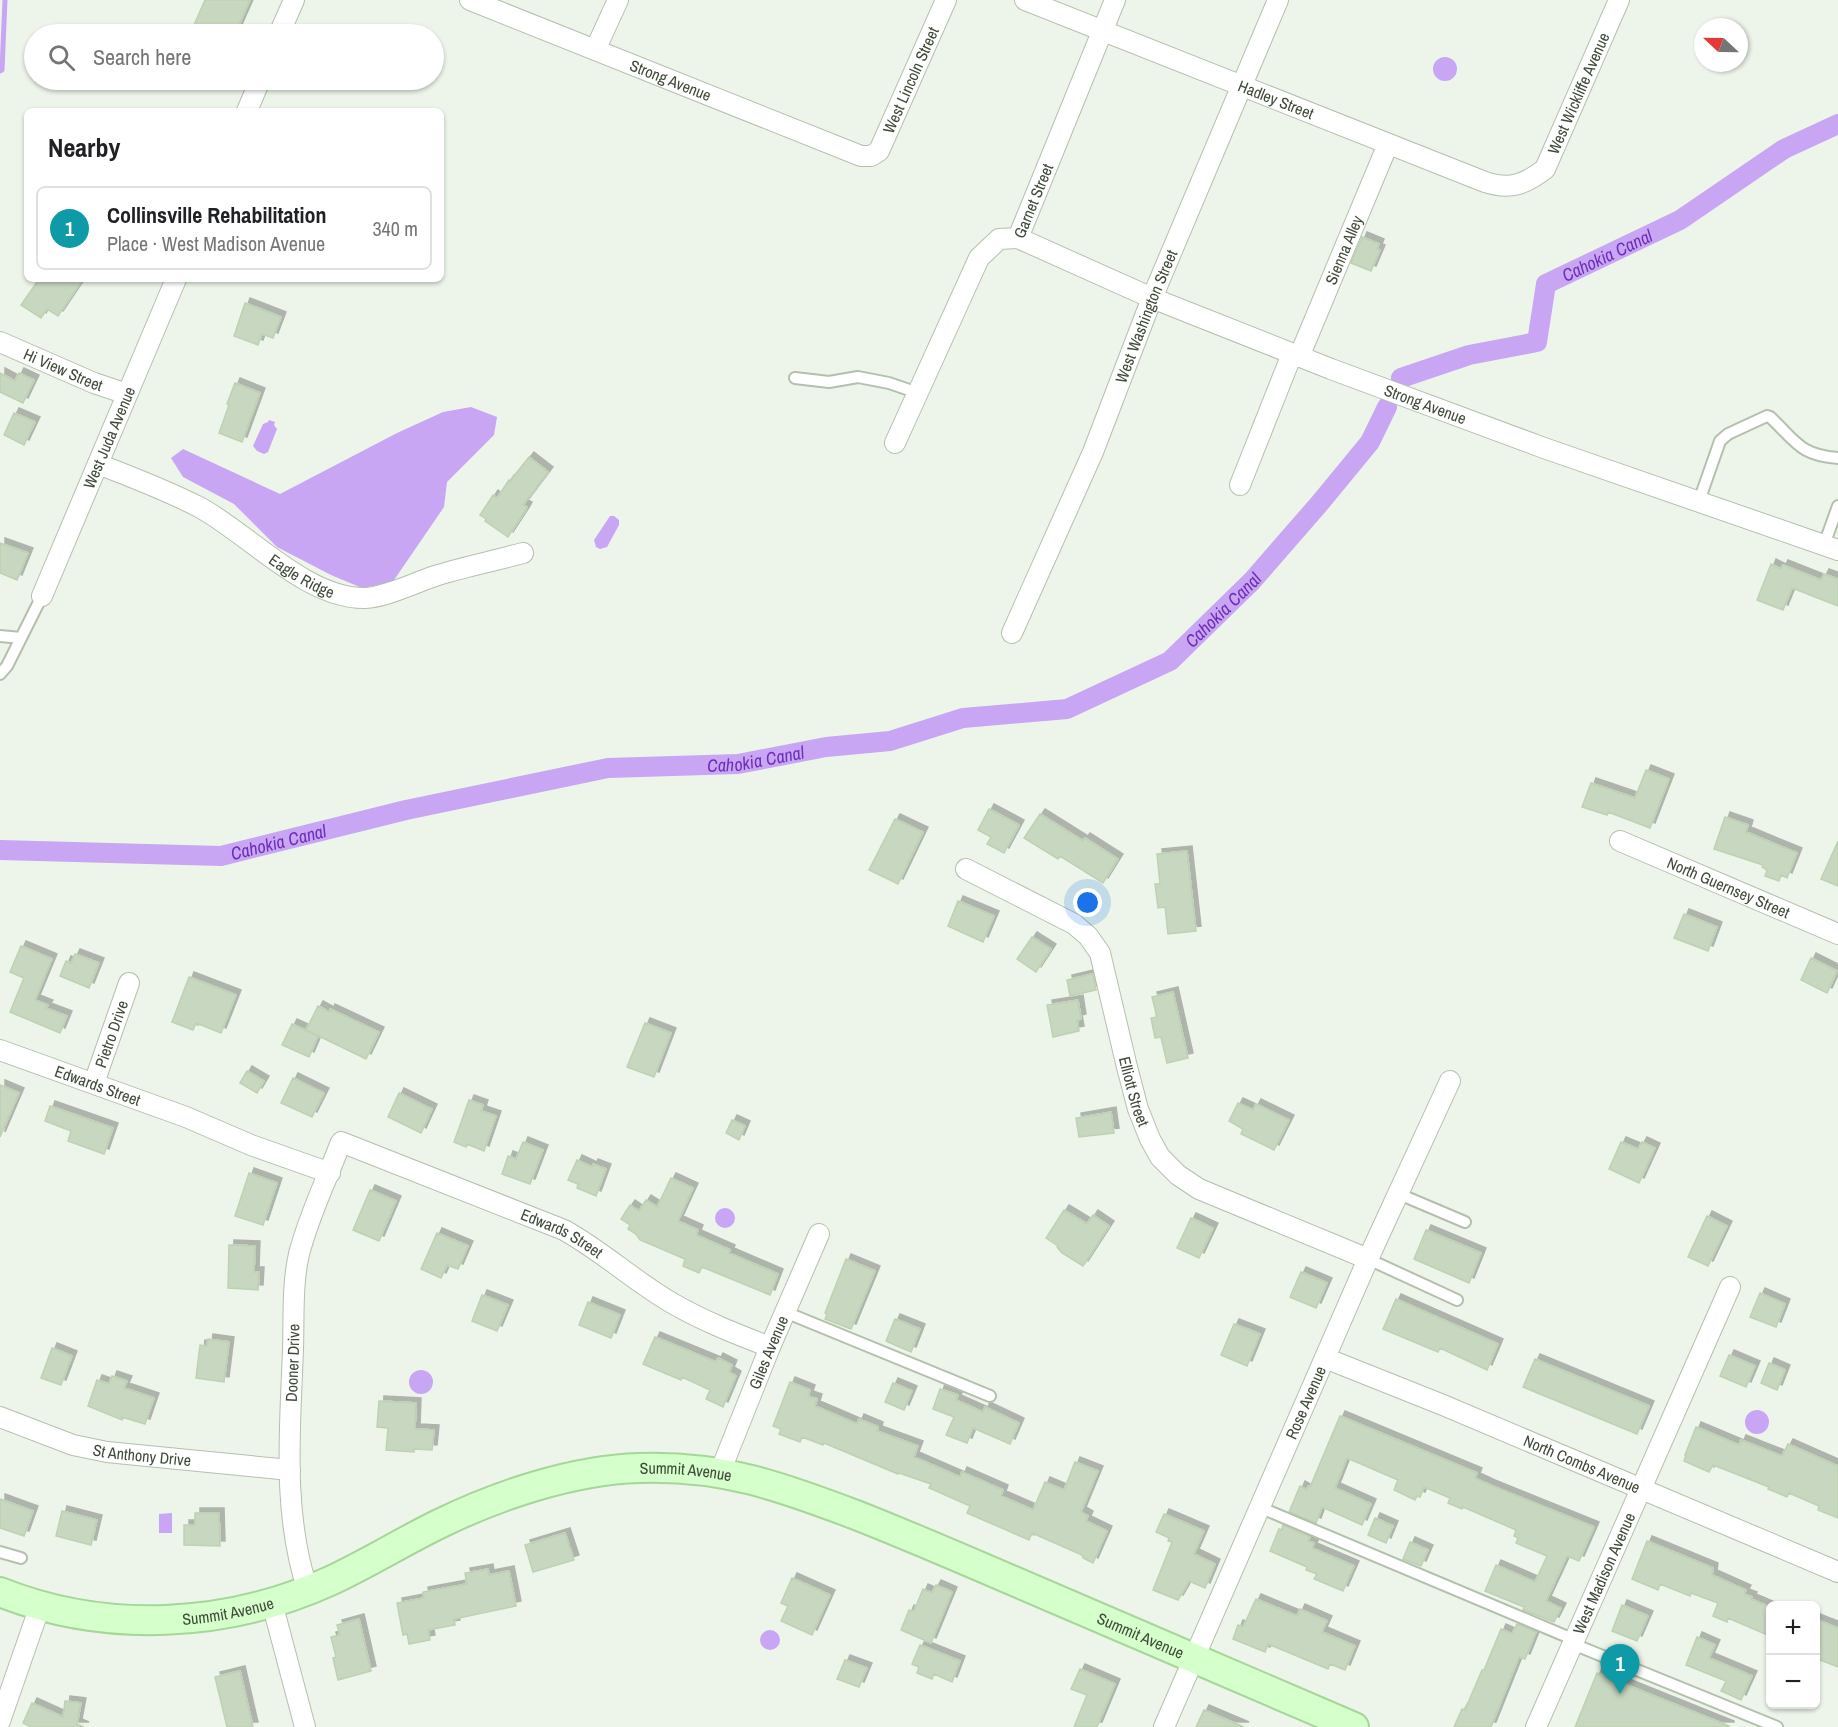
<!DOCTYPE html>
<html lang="en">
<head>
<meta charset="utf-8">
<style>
  :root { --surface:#fff; --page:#f2f2f2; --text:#202124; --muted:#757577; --line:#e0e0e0; --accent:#70851f }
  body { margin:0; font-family:"Archivo Narrow",sans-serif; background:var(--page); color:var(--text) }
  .controls { position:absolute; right:18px; bottom:18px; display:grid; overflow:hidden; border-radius:9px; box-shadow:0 2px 4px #0004 }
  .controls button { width:54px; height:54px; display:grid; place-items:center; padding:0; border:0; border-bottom:2px solid var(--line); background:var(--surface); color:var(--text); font:30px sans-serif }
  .compass { position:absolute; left:1694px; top:18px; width:54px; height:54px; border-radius:50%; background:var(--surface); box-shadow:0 2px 4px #0004; rotate:292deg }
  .you { position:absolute; left:1088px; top:903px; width:21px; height:21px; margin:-15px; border:4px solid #fff; border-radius:50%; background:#1a73e8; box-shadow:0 0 0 9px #1a73e833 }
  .badge { display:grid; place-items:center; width:39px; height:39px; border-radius:50%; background:var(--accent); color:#fff; font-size:20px; font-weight:700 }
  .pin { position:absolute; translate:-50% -50px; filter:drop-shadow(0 2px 3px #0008) }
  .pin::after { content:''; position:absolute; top:32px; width:21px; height:18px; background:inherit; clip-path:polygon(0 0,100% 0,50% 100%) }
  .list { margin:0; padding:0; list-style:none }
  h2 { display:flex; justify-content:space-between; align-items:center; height:78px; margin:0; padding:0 24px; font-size:26px }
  h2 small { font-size:20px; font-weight:400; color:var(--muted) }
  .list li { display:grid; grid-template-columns:39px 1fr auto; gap:18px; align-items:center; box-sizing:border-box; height:84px; margin:0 12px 12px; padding:0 12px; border:2px solid var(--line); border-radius:9px }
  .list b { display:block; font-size:22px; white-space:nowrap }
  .list p { margin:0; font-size:20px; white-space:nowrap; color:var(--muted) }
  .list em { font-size:20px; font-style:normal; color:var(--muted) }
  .icon { flex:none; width:33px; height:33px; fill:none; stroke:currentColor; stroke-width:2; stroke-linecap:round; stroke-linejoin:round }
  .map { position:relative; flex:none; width:1838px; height:1727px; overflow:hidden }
  .search { position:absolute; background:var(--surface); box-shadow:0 2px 4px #0004; left:24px; top:24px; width:420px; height:66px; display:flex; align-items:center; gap:15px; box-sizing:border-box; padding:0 21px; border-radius:33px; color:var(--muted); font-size:22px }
  .panel { position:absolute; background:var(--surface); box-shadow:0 2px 4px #0004; left:24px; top:108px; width:420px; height:174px; border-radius:9px }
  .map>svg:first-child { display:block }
  .water { fill:#c8a6f3 }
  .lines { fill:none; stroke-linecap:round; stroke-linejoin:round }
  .stream { stroke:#c8a6f3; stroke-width:5 }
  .canal { stroke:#c8a6f3; stroke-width:20 }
  .building { fill:#c8d7bf; stroke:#bdd2b2; stroke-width:1.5; filter:url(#shadow) }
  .lane-casing { stroke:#b3c1ac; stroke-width:14 }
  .street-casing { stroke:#b3c1ac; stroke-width:22 }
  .secondary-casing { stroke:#a6d699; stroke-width:32 }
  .lane { stroke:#fff; stroke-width:10 }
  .street { stroke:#fff; stroke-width:20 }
  .secondary { stroke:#d5ffcb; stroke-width:28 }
  .labels { text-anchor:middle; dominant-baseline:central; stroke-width:4.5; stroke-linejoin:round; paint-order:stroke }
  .street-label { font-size:16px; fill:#3e4a38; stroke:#fff }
  .water-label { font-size:18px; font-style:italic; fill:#6e2dba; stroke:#fff }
</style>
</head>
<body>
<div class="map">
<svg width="1838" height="1727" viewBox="0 0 1838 1727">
  <defs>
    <filter id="shadow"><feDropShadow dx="5" dy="-5" stdDeviation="0" flood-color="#0004"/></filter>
  </defs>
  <rect width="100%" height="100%" fill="#edf5ea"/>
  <!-- water -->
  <path class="water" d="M1433 69a12 12 0 1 1 24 0a12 12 0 1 1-24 0Z
    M471,407L497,417L494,435L447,482L444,507L392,583L362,588L331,575L277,547L234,504L183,477L171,458L183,449L280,494L397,433L443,412Z
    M269,420L275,422L274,425L277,429L268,452L264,454L257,451L253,446L263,424L268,422Z
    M610,516H614L619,520V525L607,547L600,549L596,547L594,540Z
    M715 1218a10 10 0 1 1 20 0a10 10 0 1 1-20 0Z
    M409 1382a12 12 0 1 1 24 0a12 12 0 1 1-24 0Z
    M1745 1422a12 12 0 1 1 24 0a12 12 0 1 1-24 0Z
    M172,1513V1533H159V1514Z
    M760 1640a10 10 0 1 1 20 0a10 10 0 1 1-20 0Z"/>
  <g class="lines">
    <!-- stream -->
    <path class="stream" d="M0,71L2,70L5,0"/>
    <!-- canal -->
    <g class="canal">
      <path id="s1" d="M1401,378L1469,355L1537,342L1546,284L1680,220L1784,149L1838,124"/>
      <path id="s2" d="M0,850L221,856L406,810L608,768L738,764L826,747L890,741L963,718L1067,709L1170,661L1252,581L1319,504L1370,442L1387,407"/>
    </g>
  </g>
  <!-- building -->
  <path class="building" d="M205,0H250L235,34H190Z
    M1362,237L1379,244L1377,249L1380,250L1371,271L1351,263Z
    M39,279H83L58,316L47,309L41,318L21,305Z
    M245,303L281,317L273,338L262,334L258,345L234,336Z
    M0,373L15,381L19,373L34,380L23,403L0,392Z
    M235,383L260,393L242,442L219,433L229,405L227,404Z
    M14,413L35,422L24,445L4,435Z
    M529,457L548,472L523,505L527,507L525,511L508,537L485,521L486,519L480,515L493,495L497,498L509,480L510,481Z
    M0,543L28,553L17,580L0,573Z
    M1771,564L1781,569L1783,565L1821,580L1824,574L1838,579V606L1792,588L1783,610L1757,600Z
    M1646,770L1669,779L1650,828L1608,812L1607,815L1582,807L1591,783L1635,798Z
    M989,809L1019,825L1004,853L987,844L991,837L978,830Z
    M1040,814L1083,841L1085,838L1118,859L1103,883L1060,856L1058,859L1024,838Z
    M1725,817L1748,825L1746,832L1797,853L1787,878L1781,875L1779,881L1765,876L1767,870L1762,867L1763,865L1714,849Z
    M895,819L923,832L898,884L869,870Z
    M1838,841V886L1821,879Z
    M1187,851L1196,931L1168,934L1165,907L1158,908L1155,884H1160L1157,854Z
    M958,901L994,916L983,942L948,926Z
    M1684,914L1717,927L1708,951L1674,938Z
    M1032,937L1051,949L1036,972L1017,959Z
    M21,946L52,959L35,1000L48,1005L46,1008L67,1016L60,1033L10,1012L24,978L10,972Z
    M75,954L99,963L89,988L60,976L66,961L71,963Z
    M1811,958L1837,971L1827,993L1801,980Z
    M1093,974L1096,990L1070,996L1067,980Z
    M189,977L236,995L221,1033L196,1023L193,1030L172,1022Z
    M1173,992L1188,1058L1167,1063L1161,1037L1155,1038L1151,1018L1157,1017L1152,997Z
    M1078,1000L1081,1019L1077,1020L1079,1031L1053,1037L1047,1005Z
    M318,1006L329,1012L330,1009L379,1032L366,1059L306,1030Z
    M645,1023L671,1033L654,1077L627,1067Z
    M292,1024L318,1036L309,1057L282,1045Z
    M247,1071L264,1081L257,1093L240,1083Z
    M293,1078L324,1093L312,1117L281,1103Z
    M0,1085L19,1093L0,1137Z
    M399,1093L432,1109L421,1133L388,1117Z
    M469,1100L483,1105L481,1111L496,1116L484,1151L467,1144L466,1147L454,1142Z
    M1238,1103L1253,1110L1256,1104L1289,1120L1274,1150L1241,1134L1243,1129L1229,1121Z
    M50,1106L113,1128L104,1154L68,1141L71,1131L45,1121Z
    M1111,1112L1114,1133L1079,1137L1076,1118Z
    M732,1120L745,1126L739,1140L726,1133Z
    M523,1142L543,1150L530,1184L502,1174L508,1156L516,1159Z
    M1621,1142L1638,1149L1642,1142L1655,1148L1639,1183L1609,1169Z
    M577,1160L592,1167L593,1164L606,1169L596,1196L577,1188L578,1184L568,1180Z
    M249,1173L277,1183L263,1225L235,1216Z
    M671,1178L693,1188L678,1221L698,1230L696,1235L730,1250L729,1253L778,1274L770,1295L702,1267L699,1273L683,1266L685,1259L640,1240L636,1234L628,1229L630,1225L621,1219L630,1205L639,1211L646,1200L657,1207Z
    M370,1190L396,1201L379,1241L353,1230Z
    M1064,1210L1087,1224L1093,1215L1109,1226L1083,1266L1062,1253L1057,1247L1058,1246L1046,1238Z
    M1707,1216L1727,1226L1708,1266L1688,1257Z
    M1191,1218L1213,1228L1199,1258L1177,1248Z
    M1426,1230L1481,1253L1469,1283L1414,1259Z
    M437,1233L468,1246L458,1269L447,1265L441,1278L421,1269Z
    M229,1245L255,1246L254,1272H259L258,1290L228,1288Z
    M846,1259L875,1271L851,1329L825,1319L827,1314L825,1313Z
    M1301,1272L1327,1283L1316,1308L1290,1297Z
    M1760,1293L1785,1304L1776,1327L1750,1317Z
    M482,1295L508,1305L497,1331L472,1321Z
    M1396,1299L1498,1344L1487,1370L1440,1348L1438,1352L1383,1329Z
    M588,1302L620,1315L611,1338L579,1325Z
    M895,1319L920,1329L911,1352L886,1341Z
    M1234,1324L1260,1334L1247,1366L1221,1355Z
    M655,1337L716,1362L718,1358L732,1365L729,1372L736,1376L723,1407L706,1399L710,1390L682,1377L681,1380L643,1364Z
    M208,1339L229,1342L224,1382L196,1378L200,1345L207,1346Z
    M52,1348L72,1356L61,1385L41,1378Z
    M1729,1355L1755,1366L1746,1387L1720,1376Z
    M1535,1359L1649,1406L1637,1434L1523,1387Z
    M1769,1363L1785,1370L1777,1390L1761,1383Z
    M112,1376L127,1381L124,1388L154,1398L145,1424L122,1417V1420L88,1406L97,1380L109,1384Z
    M790,1382L810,1390L808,1396L817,1399L815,1406L857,1424L859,1419L878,1427L877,1431L918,1446L914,1457L960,1477L962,1472L1003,1490L1001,1496L1033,1510L1045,1482L1064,1490L1075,1462L1098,1471L1081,1512L1088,1516L1086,1521L1107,1531L1093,1563L1083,1558L1082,1555L1032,1533L1029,1540L967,1513L970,1506L929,1488L931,1484L899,1473L898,1474L824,1443L823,1445L802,1437L800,1442L779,1434L781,1429L773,1426Z
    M893,1383L912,1391L904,1410L885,1402Z
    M940,1389L958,1395L956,1400L983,1412L985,1407L1019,1423L1010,1444L973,1428L967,1443L946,1435L954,1417L933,1409Z
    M379,1401L416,1403L415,1429L434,1430L432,1450L414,1449V1452L386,1450L388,1428L377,1427Z
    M1340,1416L1477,1473L1475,1478L1490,1485L1594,1527L1579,1561L1567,1556L1546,1601L1561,1608L1554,1622L1523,1610L1524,1607L1485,1591L1496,1565L1535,1582L1547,1556L1516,1543L1518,1538L1514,1536L1516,1530L1463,1507L1462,1509L1448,1503L1450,1498L1424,1487L1420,1497L1417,1496L1415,1500L1394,1490L1398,1480L1347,1458L1335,1488L1371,1504L1362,1525L1322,1507L1316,1523L1289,1512L1300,1486L1307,1490L1308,1486L1310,1487Z
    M1696,1427L1739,1445L1741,1440L1782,1456L1788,1444L1838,1466V1518L1818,1510L1819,1506L1789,1493L1787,1497L1768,1489L1769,1487L1713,1465L1709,1472L1684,1461L1686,1455H1685Z
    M0,1499L33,1511L24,1536L0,1528Z
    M62,1511L97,1520L91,1545L56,1536Z
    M195,1513H219L220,1546L184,1545V1525H195Z
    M1164,1514L1204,1531L1194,1554L1215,1564L1205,1588L1189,1581L1178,1600L1153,1590L1172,1542L1168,1541L1169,1538L1156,1532Z
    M1375,1518L1393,1526L1386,1543L1368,1535Z
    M1283,1525L1310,1537L1308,1541L1314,1543L1312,1548L1354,1566L1343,1591L1314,1579L1317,1574L1306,1570L1307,1567L1270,1551L1279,1529L1282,1530Z
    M565,1533L574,1560L533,1572L525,1545Z
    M1647,1541L1713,1568L1712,1575L1746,1590L1744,1594L1752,1597L1751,1599L1770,1607V1636L1728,1618L1727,1622L1713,1616L1718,1603L1691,1593L1690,1596L1660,1584L1658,1590L1632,1579Z
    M1410,1542L1428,1550L1421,1566L1403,1559Z
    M488,1569L489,1575L509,1571L516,1606L454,1619L455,1625L428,1630L430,1640L409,1644L407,1634L403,1635L397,1603L424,1598L423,1592L467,1584L465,1573Z
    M792,1578L830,1595L812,1635L781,1621L788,1606L781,1603Z
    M936,1585L952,1592L931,1643L901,1630L909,1610L914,1611L923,1589L932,1593Z
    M1256,1599L1297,1616L1300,1609L1327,1621L1322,1632L1355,1646L1345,1670L1330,1664L1328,1669L1268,1644L1265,1652L1233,1639L1238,1625L1243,1627Z
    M1622,1605L1648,1616L1637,1641L1612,1631Z
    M359,1619L371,1671L338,1680L333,1658L336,1657L331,1637L340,1635L337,1625Z
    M1815,1619L1838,1628V1667L1815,1658Z
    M1517,1624L1536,1632L1525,1659L1519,1657L1491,1727H1454L1462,1709L1465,1710L1482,1670H1484L1501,1629L1512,1634Z
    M1697,1637L1715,1645L1709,1658L1752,1676L1741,1700L1721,1691L1726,1681L1686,1665Z
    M920,1645L960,1661L952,1682L934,1674L932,1679L917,1673L919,1667L912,1664Z
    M845,1660L867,1668L859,1687L837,1679Z
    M1080,1669L1115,1684L1097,1727H1074L1087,1695L1071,1689Z
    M240,1671L253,1727H227L215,1677Z
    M1597,1673L1729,1726V1727H1575Z
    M65,1701L81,1703L77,1724L84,1727H31L23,1723L32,1703L63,1717Z
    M1204,1710L1244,1727H1196Z"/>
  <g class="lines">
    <!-- lane casing -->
    <g class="lane-casing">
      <path id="lane" d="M795,378L829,382L858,377L889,383L918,393
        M1699,501L1720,441L1728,434L1767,416L1770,417C1796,441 1799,455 1838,458
        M1824,545L1838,506
        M0,636L21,638
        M0,674L7,666L42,596
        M1399,1194L1465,1222
        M1368,1259L1457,1300
        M785,1312L990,1396
        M1259,1507L1575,1640
        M0,1552L21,1558
        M1573,1644L1777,1727"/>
    </g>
    <!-- street casing -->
    <g class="street-casing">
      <g id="street">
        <path id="s3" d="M470,0L861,156H871L879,151L946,0"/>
        <path id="s4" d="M1025,0L1485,182C1510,190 1524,185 1545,169L1619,0"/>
        <path d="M279,34L294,0"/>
        <path d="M596,48L618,0"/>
        <path d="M247,111L260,80"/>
        <path id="s5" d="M1018,238L1152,298L1331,369L1544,448L1838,550"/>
        <path id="s6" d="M0,342L94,383L127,394"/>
        <path id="s7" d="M1299,357L1388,144"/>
        <path id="s8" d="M895,443L979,258L999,239L1018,238L1115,0"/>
        <path id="s9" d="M98,464C132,477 166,490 199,507C248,533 306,599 365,598C386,597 414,583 435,576C464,567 494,561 523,553"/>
        <path d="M1240,485L1292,354"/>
        <path id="s10" d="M42,596L176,279"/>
        <path id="s11" d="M1012,633L1093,452L1152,298L1278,0"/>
        <path id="s12" d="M1620,841L1838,934"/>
        <path id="s13" d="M966,869L1074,924L1088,936L1100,953L1127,1067L1138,1109L1150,1139L1160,1157L1178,1175L1199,1189L1368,1259"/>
        <path id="s14" d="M0,1050L186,1117L251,1145L330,1173"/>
        <path id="s15" d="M94,1083L129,983"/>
        <path id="s16" d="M1325,1358L1443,1405L1838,1572"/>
        <path id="s17" d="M0,1417L73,1445L107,1452L290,1470"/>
        <path id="s18" d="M720,1472L770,1347L819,1234"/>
        <path id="s19" d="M308,1591C282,1513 290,1430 293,1350C294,1318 292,1284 299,1254C309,1215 327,1179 341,1142L564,1230C602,1251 634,1281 672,1303C703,1321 736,1334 770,1347"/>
        <path d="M272,1603L305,1727"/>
        <path d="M0,1721L40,1606"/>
        <path id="s20" d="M1164,1727L1368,1259L1450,1081"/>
        <path id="s21" d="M1536,1727L1730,1287"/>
      </g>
    </g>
    <!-- secondary casing -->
    <g class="secondary-casing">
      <g id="secondary">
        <path id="s22" d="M0,1592C106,1634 227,1628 330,1581C367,1564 402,1542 439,1524C498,1495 573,1470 639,1468C721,1465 780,1486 856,1515C907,1535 958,1557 1009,1579C1124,1628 1239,1678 1354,1727"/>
      </g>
    </g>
    <!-- lane -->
    <use href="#lane" class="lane"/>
    <!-- street -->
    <use href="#street" class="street"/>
    <!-- secondary -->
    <use href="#secondary" class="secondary"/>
  </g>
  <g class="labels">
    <!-- street labels -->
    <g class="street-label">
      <text stroke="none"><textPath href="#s3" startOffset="216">Strong Avenue</textPath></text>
      <text stroke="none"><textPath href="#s3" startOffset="518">West Lincoln Street</textPath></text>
      <text stroke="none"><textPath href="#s4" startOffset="642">West Wickliffe Avenue</textPath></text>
      <text stroke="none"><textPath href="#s4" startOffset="270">Hadley Street</textPath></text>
      <text stroke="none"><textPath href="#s8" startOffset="290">Garnet Street</textPath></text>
      <text stroke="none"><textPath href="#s7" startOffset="116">Sienna Alley</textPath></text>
      <text stroke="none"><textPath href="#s11" startOffset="344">West Washington Street</textPath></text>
      <text stroke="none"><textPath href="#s6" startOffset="69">Hi View Street</textPath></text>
      <text stroke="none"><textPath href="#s5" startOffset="440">Strong Avenue</textPath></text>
      <text stroke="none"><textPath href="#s10" startOffset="172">West Juda Avenue</textPath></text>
      <text stroke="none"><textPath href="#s9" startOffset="234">Eagle Ridge</textPath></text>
      <text stroke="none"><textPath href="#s12" startOffset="118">North Guernsey Street</textPath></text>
      <text stroke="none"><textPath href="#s15" startOffset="52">Pietro Drive</textPath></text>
      <text stroke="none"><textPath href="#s14" startOffset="104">Edwards Street</textPath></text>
      <text stroke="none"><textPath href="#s13" startOffset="303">Elliott Street</textPath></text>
      <text stroke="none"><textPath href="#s19" startOffset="698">Edwards Street</textPath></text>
      <text stroke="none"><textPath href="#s18" startOffset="129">Giles Avenue</textPath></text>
      <text stroke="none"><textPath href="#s19" startOffset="230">Dooner Drive</textPath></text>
      <text stroke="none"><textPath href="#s20" startOffset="354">Rose Avenue</textPath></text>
      <text stroke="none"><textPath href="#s17" startOffset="148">St Anthony Drive</textPath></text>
      <text stroke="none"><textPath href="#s16" startOffset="278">North Combs Avenue</textPath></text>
      <text stroke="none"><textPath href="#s22" startOffset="718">Summit Avenue</textPath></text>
      <text stroke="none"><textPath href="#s21" startOffset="168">West Madison Avenue</textPath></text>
      <text stroke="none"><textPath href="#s22" startOffset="232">Summit Avenue</textPath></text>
      <text stroke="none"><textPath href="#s22" startOffset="1204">Summit Avenue</textPath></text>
    </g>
    <!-- water labels -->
    <g class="water-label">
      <text stroke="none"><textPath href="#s1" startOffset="267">Cahokia Canal</textPath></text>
      <text stroke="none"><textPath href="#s2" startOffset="1270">Cahokia Canal</textPath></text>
      <text stroke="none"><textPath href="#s2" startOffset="766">Cahokia Canal</textPath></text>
      <text stroke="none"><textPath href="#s2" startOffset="280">Cahokia Canal</textPath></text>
    </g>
  </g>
</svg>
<div class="controls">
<button>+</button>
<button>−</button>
</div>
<svg class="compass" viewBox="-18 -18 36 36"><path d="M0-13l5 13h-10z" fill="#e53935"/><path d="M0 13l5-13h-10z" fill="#757577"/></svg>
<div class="you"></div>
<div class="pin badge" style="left:1620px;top:1694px;background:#0f9aa8">1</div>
<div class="search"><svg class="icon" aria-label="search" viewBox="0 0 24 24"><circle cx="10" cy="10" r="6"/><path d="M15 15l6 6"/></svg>Search here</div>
<section class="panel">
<h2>Nearby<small></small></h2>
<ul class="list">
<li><span class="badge" style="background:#0f9aa8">1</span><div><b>Collinsville Rehabilitation</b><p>Place · West Madison Avenue</p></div><em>340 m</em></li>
</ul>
</section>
</div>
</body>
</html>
